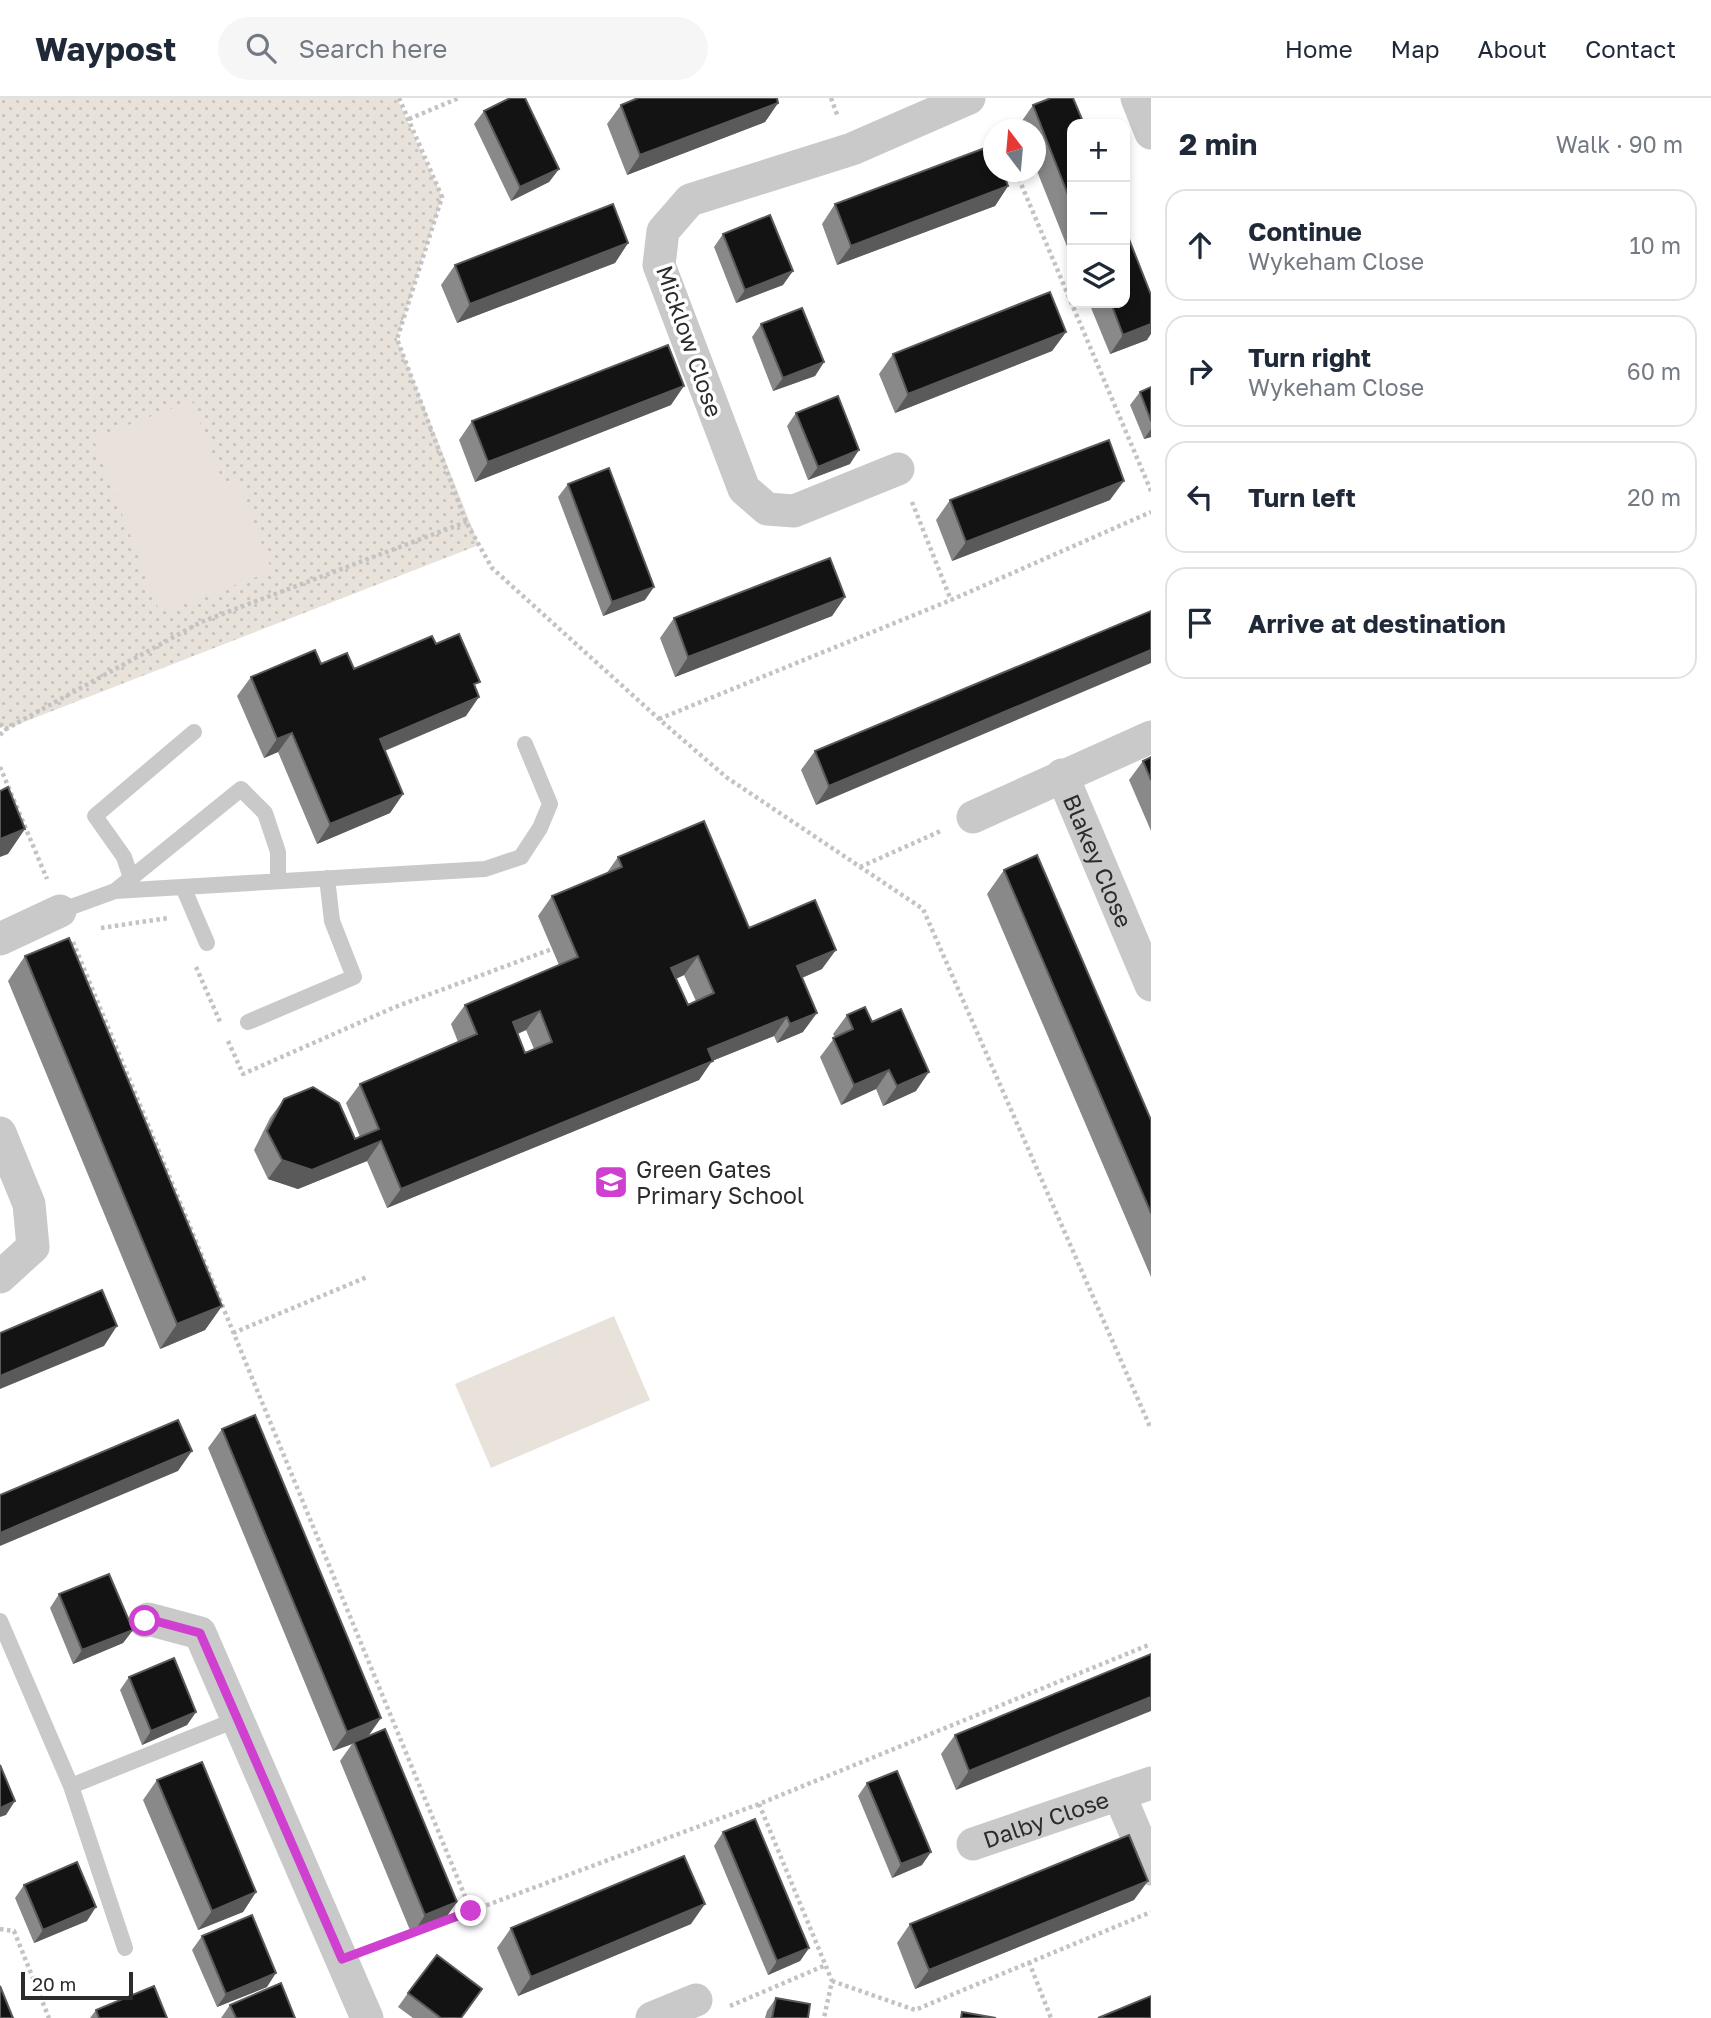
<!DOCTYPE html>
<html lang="en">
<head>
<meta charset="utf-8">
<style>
  :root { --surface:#fff; --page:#f6f6f7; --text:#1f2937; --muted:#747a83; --line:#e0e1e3 }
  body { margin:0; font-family:"Golos Text",sans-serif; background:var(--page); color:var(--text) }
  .controls { position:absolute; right:21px; top:21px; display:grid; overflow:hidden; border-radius:14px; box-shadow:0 4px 10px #0003 }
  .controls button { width:63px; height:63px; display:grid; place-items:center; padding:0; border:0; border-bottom:2px solid var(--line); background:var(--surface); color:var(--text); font:35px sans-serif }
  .compass { position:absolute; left:983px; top:21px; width:63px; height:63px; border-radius:50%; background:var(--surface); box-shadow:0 4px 10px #0003; rotate:344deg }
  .scale { position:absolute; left:21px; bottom:18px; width:112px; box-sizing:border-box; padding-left:7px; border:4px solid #2c2c2c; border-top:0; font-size:19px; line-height:24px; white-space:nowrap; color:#2c2c2c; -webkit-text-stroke:5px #fff; paint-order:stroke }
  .stop { position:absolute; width:21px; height:21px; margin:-16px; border:5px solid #cf40d1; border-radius:50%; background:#fff }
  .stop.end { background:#cf40d1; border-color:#fff; box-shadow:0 2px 7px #0008 }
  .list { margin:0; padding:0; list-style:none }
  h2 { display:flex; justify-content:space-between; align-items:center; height:91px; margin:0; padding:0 28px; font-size:30px }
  h2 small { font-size:23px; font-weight:400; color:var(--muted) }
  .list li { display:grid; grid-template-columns:46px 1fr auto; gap:21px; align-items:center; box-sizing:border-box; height:112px; margin:0 14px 14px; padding:0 14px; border:2px solid var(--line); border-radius:21px }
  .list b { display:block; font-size:26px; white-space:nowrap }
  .list p { margin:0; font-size:23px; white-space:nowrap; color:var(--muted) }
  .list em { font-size:23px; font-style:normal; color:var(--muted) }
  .icon { flex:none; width:38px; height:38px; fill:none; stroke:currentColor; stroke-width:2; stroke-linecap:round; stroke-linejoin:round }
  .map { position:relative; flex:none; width:1151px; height:1920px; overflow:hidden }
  header { display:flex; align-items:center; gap:42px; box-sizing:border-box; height:98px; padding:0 35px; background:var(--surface); border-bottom:2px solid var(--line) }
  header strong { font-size:33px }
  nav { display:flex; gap:38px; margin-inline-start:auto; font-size:24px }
  .search { width:490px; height:63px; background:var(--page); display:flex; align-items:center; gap:18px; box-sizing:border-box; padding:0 24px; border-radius:38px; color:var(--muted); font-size:26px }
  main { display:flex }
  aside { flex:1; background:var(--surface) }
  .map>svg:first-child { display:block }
  .grass { fill:url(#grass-dots) }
  .green { fill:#e8e2db }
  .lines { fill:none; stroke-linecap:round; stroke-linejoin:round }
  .path { stroke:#c3c3c3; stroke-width:4.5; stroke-dasharray:3.5 3.5; stroke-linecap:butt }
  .lane { stroke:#c9c9c9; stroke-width:16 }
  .street { stroke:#c9c9c9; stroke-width:33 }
  .wall { fill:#898989; fill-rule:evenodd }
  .shaded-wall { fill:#5a5a5a }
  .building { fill:#131313; stroke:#5a5a5a; stroke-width:2; fill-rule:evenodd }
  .route { stroke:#cf40d1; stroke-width:9 }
  .labels { text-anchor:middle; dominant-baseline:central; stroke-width:7; stroke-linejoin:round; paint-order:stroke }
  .street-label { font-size:23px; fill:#2c2c2c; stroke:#fff }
  .poi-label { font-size:23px; fill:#2c2c2c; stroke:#fff; text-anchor:start }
</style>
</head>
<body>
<header>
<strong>Waypost</strong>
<div class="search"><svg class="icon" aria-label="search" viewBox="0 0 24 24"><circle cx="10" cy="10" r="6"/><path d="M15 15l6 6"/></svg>Search here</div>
<nav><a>Home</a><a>Map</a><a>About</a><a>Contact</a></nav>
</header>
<main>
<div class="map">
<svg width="1151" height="1920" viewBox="0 0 1151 1920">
  <defs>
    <pattern id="grass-dots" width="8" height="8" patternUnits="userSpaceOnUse" patternTransform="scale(1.75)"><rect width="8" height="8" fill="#e8e2db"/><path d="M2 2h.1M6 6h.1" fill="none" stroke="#c7c2bc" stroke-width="1.8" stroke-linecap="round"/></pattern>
  </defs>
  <rect width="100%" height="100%" fill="#fff"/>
  <!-- grass -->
  <path class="grass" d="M0,0H397L442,99L397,241L479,447L6,631L0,626Z"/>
  <!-- green -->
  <path class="green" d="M192,303L224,387L238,382L272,473L160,515L93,340Z
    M614,1218L650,1302L491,1370L455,1286Z"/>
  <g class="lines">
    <!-- path -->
    <path class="path" d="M399,0L442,99L397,241L466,424L492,470L659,621L726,679L923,811L1151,1331
      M831,0L838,19
      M409,21L459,0
      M1016,74L1151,393
      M912,404L951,502
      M659,621L951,502L1151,414
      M0,626L6,631L201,524L466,424
      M0,637L6,631
      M0,669L47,781
      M860,769L943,732
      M101,830L168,820
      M73,844L471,1813L759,1706L1151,1546
      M196,869L221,926
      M228,943L243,976L395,909L552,851
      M233,1235L367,1179
      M759,1706L832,1883L824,1920
      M439,1825L471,1813
      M0,1831L14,1833L49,1920
      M373,1849L414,1834
      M1029,1864L1051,1920
      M832,1883L915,1912L1151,1814
      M730,1908L826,1867"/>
    <!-- lane -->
    <path class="lane" d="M131,780L124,759L95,718L194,634
      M183,789L207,845
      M115,793L241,691L265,715L278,754V783
      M60,813L115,793L485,771L521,759L540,730L550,706L525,646
      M248,924L354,879L332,823L327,780
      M0,1523L71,1688
      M125,1850L71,1688L238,1621"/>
    <!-- street -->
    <g class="street">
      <path d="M1137,0L1151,35"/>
      <path d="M898,371L794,413L767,411L744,391L659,167L663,133L690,102L852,51L969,0"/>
      <path id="s1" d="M1062,677L1151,887"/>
      <path d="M973,719L1151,639"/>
      <path d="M0,841L60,813"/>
      <path d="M0,1035L29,1106L33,1149L0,1179"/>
      <path d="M145,1523L148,1521L200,1535L367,1920"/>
      <path d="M1119,1696L1151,1771"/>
      <path id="s2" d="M973,1746L1151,1685"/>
      <path d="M652,1920L696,1902"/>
    </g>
  </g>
  <!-- wall -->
  <path class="wall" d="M778,5L765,24L627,77L607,26L621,7Z
    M1033,7L1072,26V161L1035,68V32H1021L1019,27Z
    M484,13L559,71L549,84L511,103L474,26Z
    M1008,88L995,108L837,167L822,126L835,106Z
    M723,136L783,187L736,205L714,149Z
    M628,145L615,165L457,225L441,187L455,167Z
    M1089,205H1125L1147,242L1110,256Z
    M761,226L824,264L815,278L773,293L752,239Z
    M1066,234L1052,253L895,315L879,276L893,256Z
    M1151,289V339L1144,341L1130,307L1140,294Z
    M671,307L475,384L459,342L472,323Z
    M796,315L850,366L808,382L787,328Z
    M568,386L645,502L603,518L558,399Z
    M950,402H1110L952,463L936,422Z
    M845,499L832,518L675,579L660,540L674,520Z
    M1151,513L816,707L801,672L815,653Z
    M436,546L475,589L466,618L385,653L403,696L390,715L317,746L278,654L264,660L237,598L251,579L321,566L354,571Z
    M1151,659V733L1129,682L1143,663Z
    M618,759L822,871L802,880L803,934L777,945L774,938L712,963L699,982L387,1110L367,1063L298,1091L268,1081L254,1052L270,1020L284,1001L355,1041L360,1039L346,1005L360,986L458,944L451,926L465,907L559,867L538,818L552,798L606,776ZM684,877L696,903L688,907L676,881ZM526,932L534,951L525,955L518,936Z
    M1004,772L1151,1022V1179L987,796Z
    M25,858L222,1208L205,1232L160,1251L8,883Z
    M847,917L872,924L916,993L883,1008L876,991L841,1007L820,959L835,939L833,936Z
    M222,1331L369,1637L443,1824L412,1837L340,1663L352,1646L333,1653L208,1350Z
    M59,1496L133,1532L123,1545L73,1566L50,1510Z
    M1151,1556L956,1692L941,1656L955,1637Z
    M129,1579L196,1614L187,1627L142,1647L120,1592Z
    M157,1682L256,1794L243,1814L198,1832L143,1702Z
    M867,1685L922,1767L892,1780L858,1698Z
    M723,1734L809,1850L800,1863L768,1877L714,1748Z
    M24,1787L87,1823L34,1845L15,1800Z
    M1134,1802L915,1891L897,1845L910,1826Z
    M691,1826L518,1898L497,1850L511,1830Z
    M202,1838L267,1889L217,1909L192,1852Z
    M408,1895L461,1920H413L398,1909Z
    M776,1900L808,1920H765L767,1913Z
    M230,1907L295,1920H221Z
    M96,1912L167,1920H90Z"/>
  <!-- shaded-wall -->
  <path class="shaded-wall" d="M778,5L765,24L627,77L640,57Z
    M559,71L549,84L511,103L520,89Z
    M1008,88L995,108L837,167L851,148Z
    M628,145L615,165L457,225L470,206Z
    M793,173L783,187L736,205L745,192Z
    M1151,226V236L1147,242L1110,256L1123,237Z
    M1066,234L1052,253L895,315L908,296Z
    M824,264L815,278L773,293L783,280Z
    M684,288L671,307L475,384L488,364Z
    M1151,331V339L1144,341Z
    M859,352L850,366L808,382L818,369Z
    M1124,383L1110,402L952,463L966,444Z
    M654,489L645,502L603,518L612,504Z
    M845,499L832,518L675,579L688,559Z
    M1151,552V565L816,707L829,688Z
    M479,599L466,618L367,660L380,641Z
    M292,635L278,654L264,660L277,641Z
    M403,696L390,715L317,746L330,726Z
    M25,731L8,756L0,759V741Z
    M836,852L822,871L783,888L797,868Z
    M698,858L684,877L658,889L671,870Z
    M540,913L526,932L499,943L513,924Z
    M817,915L803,934L777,945L790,926Z
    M787,919L774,938L712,963L699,982L387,1110L401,1091L708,951Z
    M889,972L876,991L841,1007L854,987Z
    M929,974L916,993L883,1008L897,988Z
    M381,1043L367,1063L298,1091L268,1081L282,1062Z
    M222,1208L205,1232L160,1251L177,1226Z
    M117,1228L104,1248L0,1291V1278Z
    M192,1353L178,1373L0,1448V1435Z
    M133,1532L123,1545L73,1566L82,1552Z
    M1151,1599V1613L956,1692L969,1673Z
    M196,1614L187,1627L142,1647L151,1633Z
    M381,1620L367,1640L354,1644L352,1646L333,1653L347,1634Z
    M15,1703L6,1717L0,1719V1710Z
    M931,1754L922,1767L892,1780L901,1766Z
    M1148,1783L1134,1802L915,1891L929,1872Z
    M256,1794L243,1814L198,1832L212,1813Z
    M457,1804L443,1824L412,1837L425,1817Z
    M705,1806L691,1826L518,1898L531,1879Z
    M96,1809L87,1823L34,1845L43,1832Z
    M809,1850L800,1863L768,1877L777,1863Z
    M276,1875L267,1889L217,1909L226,1896Z"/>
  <!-- building -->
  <path class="building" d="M510,0H525L559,71L520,89L484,13Z
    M638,0H777L778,5L640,57L621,7Z
    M1051,0H1073L1084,26H1072V107L1033,7Z
    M993,47V74H1003L1008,88L851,148L835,106Z
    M613,106L628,145L470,206L455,167Z
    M770,117L793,173L745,192L723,136Z
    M1125,131L1151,197V226L1123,237L1111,205H1125Z
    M1050,194L1066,234L908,296L893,256Z
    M802,210L824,264L783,280L761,226Z
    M668,247L684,288L488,364L472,323Z
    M1151,289V323L1140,294Z
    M838,298L859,352L818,369L796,315Z
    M1109,342L1124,383L966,444L950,402Z
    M609,370L654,489L612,504L568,386Z
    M830,460L845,499L688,559L674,520Z
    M1151,513V552L829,688L815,653Z
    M459,536L480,584L474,586L479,599L380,641L403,696L330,726L292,635L277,641L251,579L315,552L321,566L347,555L354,571L432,538L436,546Z
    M1151,659V682L1143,663Z
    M8,689L25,731L0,741V693Z
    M704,723L749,830L815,802L836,852L797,868L817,915L790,926L787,919L708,951L713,963L401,1091L381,1043L312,1072L282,1062L267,1033L284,1001L313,989L339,1005L355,1041L379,1031L360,986L477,936L465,907L578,859L552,798L622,769L618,759ZM698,858L714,895L688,907L671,870ZM540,913L552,944L525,955L513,924Z
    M1037,757L1151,1022V1115L1004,772Z
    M69,840L222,1208L177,1226L25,858Z
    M865,909L872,924L901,911L929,974L897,988L889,972L854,987L833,940L853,931L847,917Z
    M102,1192L117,1228L0,1278V1235Z
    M255,1317L381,1620L347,1634L222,1331Z
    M178,1322L192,1353L0,1435V1397Z
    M109,1476L133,1532L82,1552L59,1496Z
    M1151,1556V1599L969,1673L955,1637Z
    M174,1560L196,1614L151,1633L129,1579Z
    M385,1631L457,1804L425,1817L354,1644Z
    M202,1664L256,1794L212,1813L157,1682Z
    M0,1667L15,1703L0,1710Z
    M897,1673L931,1754L901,1766L867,1685Z
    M755,1721L809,1850L777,1863L723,1734Z
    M1129,1737L1148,1783L929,1872L910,1826Z
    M684,1758L705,1806L531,1879L511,1830Z
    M77,1764L96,1809L43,1832L24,1787Z
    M252,1817L276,1875L226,1896L202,1838Z
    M437,1857L482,1891L461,1920H441L408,1895Z
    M281,1885L295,1920H236L230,1907Z
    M0,1888L13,1920H0Z
    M154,1888L167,1920H99L96,1912Z
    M1151,1898V1920H1098Z
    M776,1900L810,1906L808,1920H772Z
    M962,1914L996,1920H961Z"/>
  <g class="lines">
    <!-- route -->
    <path class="route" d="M145,1523L148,1521L200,1535L342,1861L471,1813"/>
  </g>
  <!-- icons -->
  <defs>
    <g id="school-square" transform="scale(1.75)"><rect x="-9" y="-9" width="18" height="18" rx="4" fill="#cf40d1" stroke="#fff"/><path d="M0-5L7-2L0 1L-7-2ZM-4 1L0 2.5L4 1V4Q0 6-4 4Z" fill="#fff"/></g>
  </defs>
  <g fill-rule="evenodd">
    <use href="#school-square" x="611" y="1084"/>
  </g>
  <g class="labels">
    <!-- street labels -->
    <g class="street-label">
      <text transform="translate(690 243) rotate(71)">Micklow Close</text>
      <text stroke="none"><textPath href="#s1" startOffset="93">Blakey Close</textPath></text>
      <text stroke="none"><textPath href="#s2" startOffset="77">Dalby Close</textPath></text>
    </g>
    <!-- poi labels -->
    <g class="poi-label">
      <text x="636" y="1071">Green Gates<tspan x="636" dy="26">Primary School</tspan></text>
    </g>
  </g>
</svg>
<div class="controls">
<button>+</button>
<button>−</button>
<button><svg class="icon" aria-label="layers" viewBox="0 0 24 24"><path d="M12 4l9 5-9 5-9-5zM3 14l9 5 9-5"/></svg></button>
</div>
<svg class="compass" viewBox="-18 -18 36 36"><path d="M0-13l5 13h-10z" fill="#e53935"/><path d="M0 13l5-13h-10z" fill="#747a83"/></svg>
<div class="scale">20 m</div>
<div class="stop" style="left:145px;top:1523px"></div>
<div class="stop end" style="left:471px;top:1813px"></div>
</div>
<aside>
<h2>2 min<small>Walk · 90 m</small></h2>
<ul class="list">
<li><svg class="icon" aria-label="ahead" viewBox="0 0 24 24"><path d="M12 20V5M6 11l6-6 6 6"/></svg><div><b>Continue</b><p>Wykeham Close</p></div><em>10 m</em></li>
<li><svg class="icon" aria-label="right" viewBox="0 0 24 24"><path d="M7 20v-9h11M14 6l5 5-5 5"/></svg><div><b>Turn right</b><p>Wykeham Close</p></div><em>60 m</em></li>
<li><svg class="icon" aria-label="left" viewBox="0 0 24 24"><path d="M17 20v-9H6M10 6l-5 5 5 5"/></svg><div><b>Turn left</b></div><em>20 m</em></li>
<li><svg class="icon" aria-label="arrive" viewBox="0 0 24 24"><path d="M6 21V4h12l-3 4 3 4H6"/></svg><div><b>Arrive at destination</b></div></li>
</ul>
</aside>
</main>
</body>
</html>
